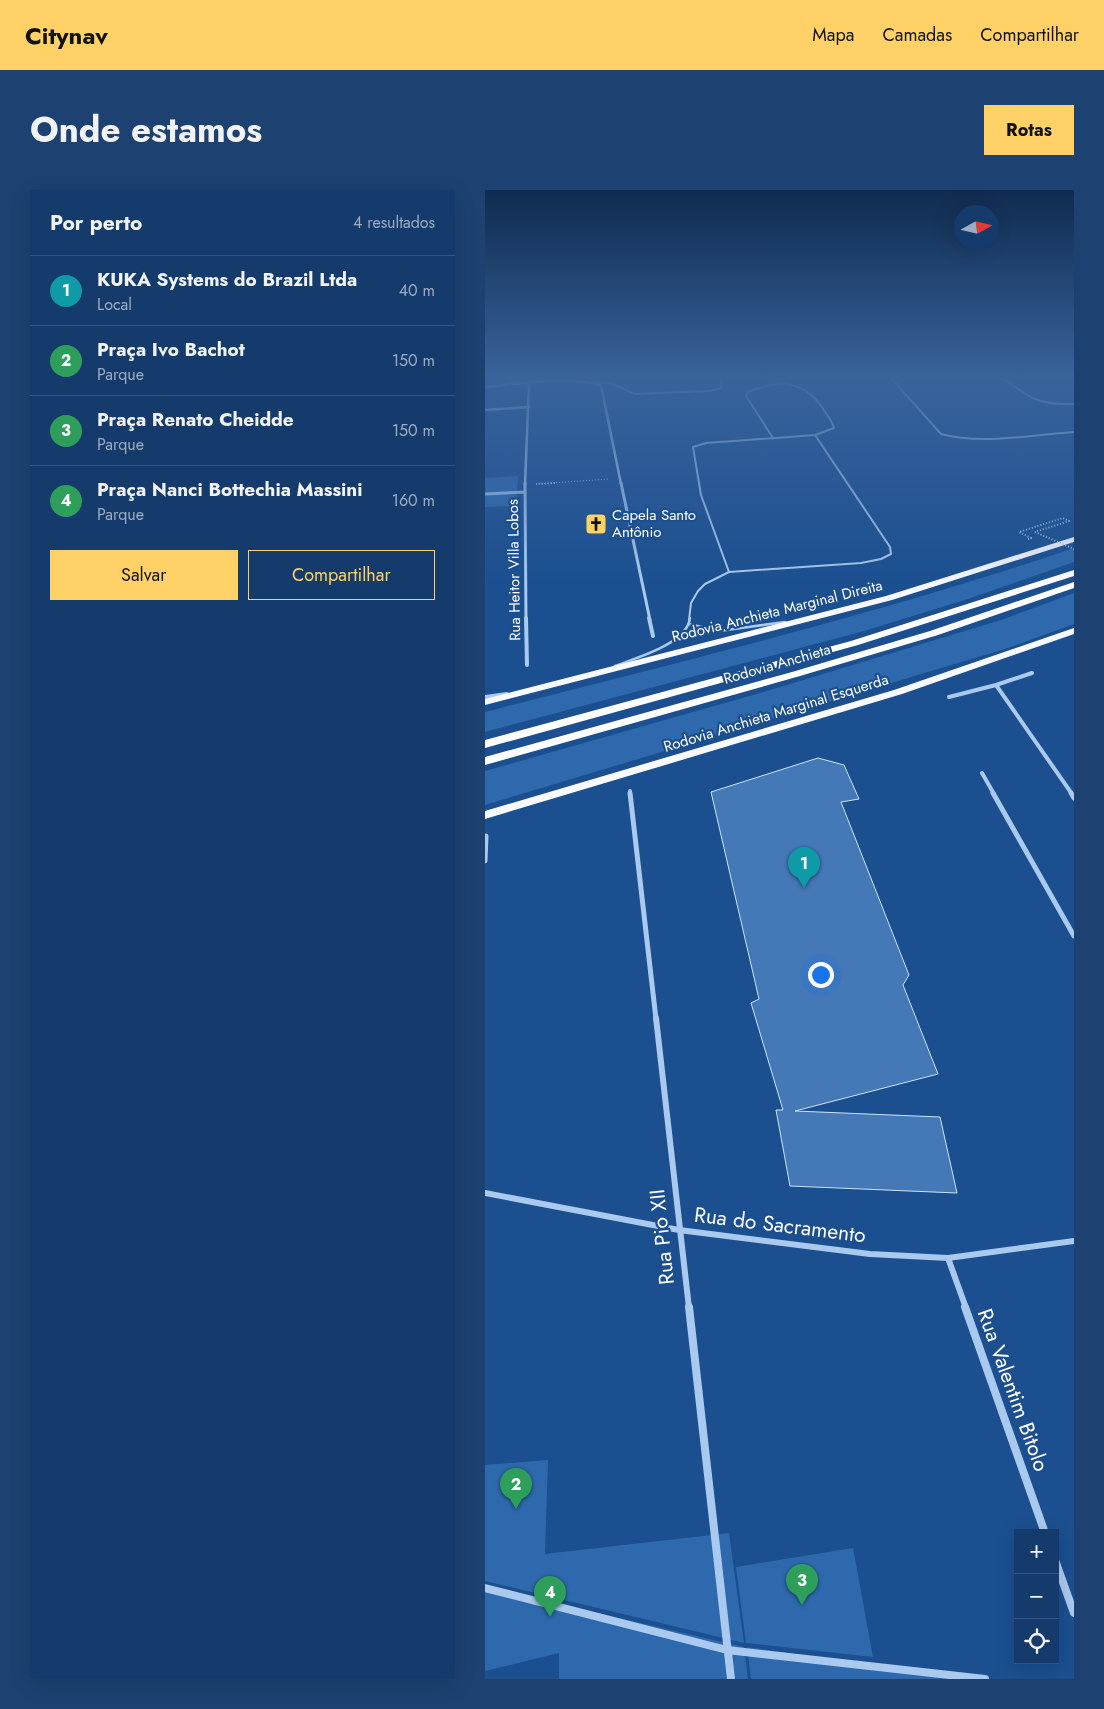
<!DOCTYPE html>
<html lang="pt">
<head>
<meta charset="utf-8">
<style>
  :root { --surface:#143b6b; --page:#1d4271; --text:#f1f3f6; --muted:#9dadc1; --line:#33557e; --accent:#ffd166 }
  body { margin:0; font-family:Jost,sans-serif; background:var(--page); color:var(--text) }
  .controls { position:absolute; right:15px; bottom:15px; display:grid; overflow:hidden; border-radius:0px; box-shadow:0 5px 20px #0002 }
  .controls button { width:45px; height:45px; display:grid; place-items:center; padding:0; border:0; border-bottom:1px solid var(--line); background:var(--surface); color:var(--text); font:25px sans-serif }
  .compass { position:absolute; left:469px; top:15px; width:45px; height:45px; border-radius:50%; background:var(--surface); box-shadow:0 5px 20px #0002; rotate:82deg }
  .you { position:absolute; left:335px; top:784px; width:18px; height:18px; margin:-12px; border:4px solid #fff; border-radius:50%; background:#1a73e8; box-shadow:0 0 0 8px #1a73e833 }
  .badge { display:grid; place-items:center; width:32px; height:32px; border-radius:50%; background:var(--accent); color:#fff; font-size:16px; font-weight:700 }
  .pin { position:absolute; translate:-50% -41px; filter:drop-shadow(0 1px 2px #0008) }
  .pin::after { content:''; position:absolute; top:26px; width:18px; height:15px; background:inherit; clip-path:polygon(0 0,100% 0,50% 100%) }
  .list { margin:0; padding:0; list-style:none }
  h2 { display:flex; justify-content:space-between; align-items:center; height:65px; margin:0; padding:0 20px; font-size:21px }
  h2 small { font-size:16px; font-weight:400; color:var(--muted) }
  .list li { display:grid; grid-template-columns:32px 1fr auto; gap:15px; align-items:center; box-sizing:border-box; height:70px; padding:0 20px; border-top:1px solid var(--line) }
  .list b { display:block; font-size:19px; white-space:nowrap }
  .list p { margin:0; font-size:16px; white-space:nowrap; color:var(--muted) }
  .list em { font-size:16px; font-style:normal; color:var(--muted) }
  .actions { display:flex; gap:10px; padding:15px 20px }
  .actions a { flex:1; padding:11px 0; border:1px solid var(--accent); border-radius:0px; text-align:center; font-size:18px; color:var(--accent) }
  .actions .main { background:var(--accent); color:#111 }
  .icon { flex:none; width:28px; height:28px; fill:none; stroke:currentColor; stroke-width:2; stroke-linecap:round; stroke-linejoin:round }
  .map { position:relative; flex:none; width:589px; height:1489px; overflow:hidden; border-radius:0px }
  header { display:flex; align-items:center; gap:30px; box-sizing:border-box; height:70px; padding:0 25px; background:var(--accent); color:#111 }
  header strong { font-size:24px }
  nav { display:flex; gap:28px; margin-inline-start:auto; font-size:18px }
  .intro { display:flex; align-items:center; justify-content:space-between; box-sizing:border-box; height:120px; padding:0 30px }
  h1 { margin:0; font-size:35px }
  .button { padding:12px 22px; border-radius:0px; background:var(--accent); color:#111; font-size:18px; font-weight:700 }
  main { display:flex; gap:30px; padding:0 30px }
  aside { flex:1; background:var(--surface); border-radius:0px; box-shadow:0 5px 20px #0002 }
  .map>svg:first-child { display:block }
  .green { fill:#2e69ad }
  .building { fill:#4478b7; stroke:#cfe3fa }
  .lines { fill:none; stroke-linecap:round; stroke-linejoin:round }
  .path-far1 { stroke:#a9c9ee; stroke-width:1; stroke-dasharray:1 2; stroke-linecap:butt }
  .path { stroke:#a9c9ee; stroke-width:2; stroke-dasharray:1 2; stroke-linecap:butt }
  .service-far1 { stroke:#a9c9ee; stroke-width:2 }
  .service { stroke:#a9c9ee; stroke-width:2.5 }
  .minor-far5 { stroke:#a9c9ee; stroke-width:2.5 }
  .minor-far4 { stroke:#a9c9ee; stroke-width:3 }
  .minor-far3 { stroke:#a9c9ee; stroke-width:4 }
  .minor-far2 { stroke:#a9c9ee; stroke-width:5 }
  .minor-far1 { stroke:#a9c9ee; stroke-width:6 }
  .minor { stroke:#a9c9ee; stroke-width:8 }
  .trunk { fill:#f8faff; fill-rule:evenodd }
  .motorway { fill:#fff; fill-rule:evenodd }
  .path-bridge { stroke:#a9c9ee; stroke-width:2; stroke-dasharray:1 2; stroke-linecap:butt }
  .labels { text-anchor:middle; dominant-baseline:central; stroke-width:4.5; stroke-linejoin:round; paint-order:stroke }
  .far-poi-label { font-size:15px; fill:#fff; stroke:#1b4f8f; text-anchor:start }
  .far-street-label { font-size:15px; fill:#fff; stroke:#1b4f8f }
  .near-street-label { font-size:21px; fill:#fff; stroke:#1b4f8f }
</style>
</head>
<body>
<header>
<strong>Citynav</strong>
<nav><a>Mapa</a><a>Camadas</a><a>Compartilhar</a></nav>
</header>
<div class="intro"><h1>Onde estamos</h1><a class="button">Rotas</a></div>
<main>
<aside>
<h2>Por perto<small>4 resultados</small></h2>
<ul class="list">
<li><span class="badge" style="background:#0f9aa8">1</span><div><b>KUKA Systems do Brazil Ltda</b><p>Local</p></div><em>40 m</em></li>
<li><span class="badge" style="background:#2e9e5b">2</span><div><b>Praça Ivo Bachot</b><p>Parque</p></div><em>150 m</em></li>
<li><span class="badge" style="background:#2e9e5b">3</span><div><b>Praça Renato Cheidde</b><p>Parque</p></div><em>150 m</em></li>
<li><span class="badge" style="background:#2e9e5b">4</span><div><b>Praça Nanci Bottechia Massini</b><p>Parque</p></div><em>160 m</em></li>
</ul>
<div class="actions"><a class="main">Salvar</a><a>Compartilhar</a></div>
</aside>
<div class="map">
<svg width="589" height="1489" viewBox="0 0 589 1489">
  <rect width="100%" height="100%" fill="#1b4f8f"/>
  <!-- green -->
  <path class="green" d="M0,188H114L0,194Z
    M33,286L31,316L0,317V288Z
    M589,358V372L483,409L379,441L0,542V522C197,471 396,424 589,358Z
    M589,403V434L523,458L0,615V581L275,503L516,430Z
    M63,1270L60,1364L244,1343L259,1453L0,1391V1275Z
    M368,1358L388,1467L261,1453L251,1377Z
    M0,1397L259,1457L263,1489H74V1463L0,1481Z
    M262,1457L476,1488V1489H266Z"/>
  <!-- building -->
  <path class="building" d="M333,568L359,575L374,609L356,612L424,785L418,795L453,884L310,921L455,927L472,1003L305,996L291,920H298L266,813L274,809L226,602Z"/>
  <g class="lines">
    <!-- path-far1 -->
    <path class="path-far1" d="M53,294L124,289"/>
    <!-- path -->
    <path class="path" d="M51,294L71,293
      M543,349L546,348L534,342L578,328L584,331L550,342"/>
    <!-- service-far1 -->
    <path class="service-far1" d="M406,188L456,244C496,255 548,245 589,242
      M518,188C546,209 554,215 589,214
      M586,188L589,189
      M109,192L125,193L150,204L223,201L236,198L237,188
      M244,382L216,305L208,257L221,253L330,245L349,238C347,230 341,224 337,217C317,189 293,190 263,202L261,206L288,248
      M204,430L206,413L213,401L220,394L244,382L376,373L396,369L406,364L405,357L330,245"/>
    <!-- service -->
    <path class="service" d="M204,434L234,441L300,432
      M130,476C151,468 202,454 205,428"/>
    <!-- minor-far5 -->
    <path class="minor-far5" d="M0,197C37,194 79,185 116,195L136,294
      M0,220L44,217
      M40,294L44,194"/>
    <!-- minor-far4 -->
    <path class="minor-far4" d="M40,293L41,430
      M136,293L165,430
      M0,304L40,302"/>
    <!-- minor-far3 -->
    <path class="minor-far3" d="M41,428L42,475
      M164,428L168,446
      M511,495L587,604
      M0,507L22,504
      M464,507L511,495L547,483
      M497,583L509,604
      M145,601V604"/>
    <!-- minor-far2 -->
    <path class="minor-far2" d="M145,603L171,829
      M508,603L589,746
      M586,603L589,608
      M0,671L1,646"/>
    <!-- minor-far1 -->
    <path class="minor-far1" d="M171,828L204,1118
      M0,1003L194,1040L385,1064L463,1068L589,1051
      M463,1068L481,1118"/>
    <!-- minor -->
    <path class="minor" d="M204,1117L246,1489
      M480,1117L560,1343
      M570,1370L589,1423
      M0,1398L242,1460L500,1489"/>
    <!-- trunk -->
    <path class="trunk" d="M589,347V352L407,410L0,515V509L401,406Z
      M589,438V444L417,504L0,629V621L409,500Z"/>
    <!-- motorway -->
    <path class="motorway" d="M589,380V386L373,455L0,558V550L366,451Z
      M589,392V398L453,445L315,486L0,575V567L307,482L445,441Z"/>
    <!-- path-bridge -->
    <path class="path-bridge" d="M550,342L589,359"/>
  </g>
  <!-- sky -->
  <linearGradient id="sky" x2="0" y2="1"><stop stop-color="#0f2b4f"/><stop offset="0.47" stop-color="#39639b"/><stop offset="1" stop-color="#39639b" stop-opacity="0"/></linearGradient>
  <rect width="589" height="396" fill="url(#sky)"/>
  <!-- icons -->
  <defs>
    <g id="church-square" transform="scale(1.125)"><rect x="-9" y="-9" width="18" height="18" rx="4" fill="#ffd166" stroke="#1b4f8f"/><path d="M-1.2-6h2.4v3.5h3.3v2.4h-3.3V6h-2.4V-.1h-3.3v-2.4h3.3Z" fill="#111"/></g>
  </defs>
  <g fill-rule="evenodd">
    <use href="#church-square" x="111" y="334"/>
  </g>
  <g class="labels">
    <!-- far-poi labels -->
    <g class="far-poi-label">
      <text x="127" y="325">Capela Santo<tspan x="127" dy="17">Antônio</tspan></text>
    </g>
    <!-- far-street labels -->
    <g class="far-street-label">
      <text transform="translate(29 380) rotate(-91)">Rua Heitor Villa Lobos</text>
      <text transform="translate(292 421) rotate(-14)">Rodovia Anchieta Marginal Direita</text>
      <text transform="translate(292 474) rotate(-16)">Rodovia Anchieta</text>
      <text transform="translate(291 523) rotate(-17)">Rodovia Anchieta Marginal Esquerda</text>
    </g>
    <!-- near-street labels -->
    <g class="near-street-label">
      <text transform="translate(295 1035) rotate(7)">Rua do Sacramento</text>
      <text transform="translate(177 1047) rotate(-96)">Rua Pio XII</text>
      <text transform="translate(528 1200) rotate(70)">Rua Valentim Bitolo</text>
    </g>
  </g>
</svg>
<div class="controls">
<button>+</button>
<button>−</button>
<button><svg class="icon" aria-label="locate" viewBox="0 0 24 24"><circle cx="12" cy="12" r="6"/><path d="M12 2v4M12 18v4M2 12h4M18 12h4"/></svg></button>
</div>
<svg class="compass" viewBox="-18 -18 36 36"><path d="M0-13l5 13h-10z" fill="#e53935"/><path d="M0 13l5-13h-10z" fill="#9dadc1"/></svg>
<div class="you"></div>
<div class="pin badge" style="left:319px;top:698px;background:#0f9aa8">1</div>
<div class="pin badge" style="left:31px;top:1319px;background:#2e9e5b">2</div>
<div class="pin badge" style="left:317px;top:1415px;background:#2e9e5b">3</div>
<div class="pin badge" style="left:65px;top:1427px;background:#2e9e5b">4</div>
</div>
</main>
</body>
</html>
